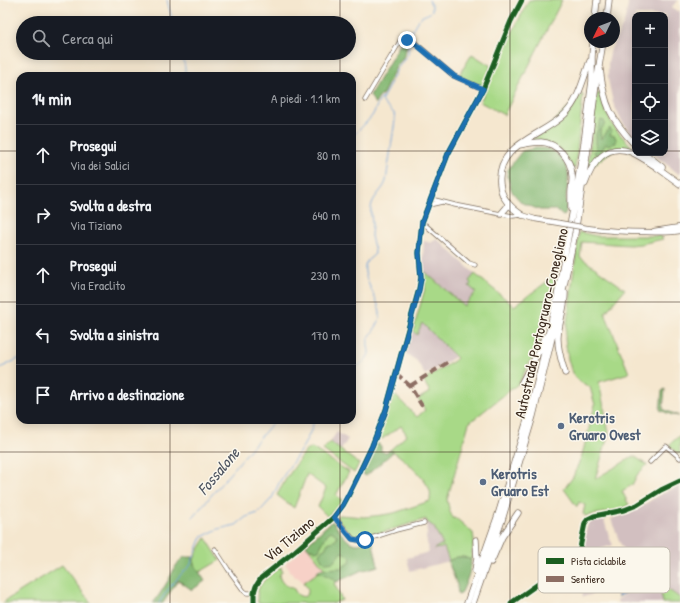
<!DOCTYPE html>
<html lang="it">
<head>
<meta charset="utf-8">
<style>
  :root { --surface:#171b24; --page:#20242c; --text:#f1f3f6; --muted:#9ea1a6; --line:#363941 }
  body { margin:0; font-family:"Patrick Hand",sans-serif; background:var(--page); color:var(--text) }
  .controls { position:absolute; right:12px; top:12px; display:grid; overflow:hidden; border-radius:8px; box-shadow:0 2px 10px #0003 }
  .controls button { width:36px; height:36px; display:grid; place-items:center; padding:0; border:0; border-bottom:1px solid var(--line); background:var(--surface); color:var(--text); font:20px sans-serif }
  .compass { position:absolute; left:584px; top:12px; width:36px; height:36px; border-radius:50%; background:var(--surface); box-shadow:0 2px 10px #0003; rotate:227deg }
  .stop { position:absolute; width:12px; height:12px; margin:-9px; border:3px solid #1f6fb2; border-radius:50%; background:#fff }
  .stop.end { background:#1f6fb2; border-color:#fff; box-shadow:0 1px 4px #0008 }
  .list { margin:0; padding:0; list-style:none }
  h2 { display:flex; justify-content:space-between; align-items:center; height:52px; margin:0; padding:0 16px; font-size:17px }
  h2 small { font-size:13px; font-weight:400; color:var(--muted) }
  .list li { display:grid; grid-template-columns:26px 1fr auto; gap:12px; align-items:center; box-sizing:border-box; height:60px; padding:0 16px; border-top:1px solid var(--line) }
  .list b { display:block; font-size:15px; white-space:nowrap }
  .list p { margin:0; font-size:13px; white-space:nowrap; color:var(--muted) }
  .list em { font-size:13px; font-style:normal; color:var(--muted) }
  .icon { flex:none; width:22px; height:22px; fill:none; stroke:currentColor; stroke-width:2; stroke-linecap:round; stroke-linejoin:round }
  .map { position:relative; flex:none; width:680px; height:603px; overflow:hidden }
  .search { position:absolute; background:var(--surface); box-shadow:0 2px 10px #0003; left:16px; top:16px; width:340px; height:44px; display:flex; align-items:center; gap:10px; box-sizing:border-box; padding:0 14px; border-radius:22px; color:var(--muted); font-size:15px }
  .panel { position:absolute; background:var(--surface); box-shadow:0 2px 10px #0003; left:16px; top:72px; width:340px; height:352px; border-radius:12px }
  .map>svg:first-child { display:block }
  .built { fill:#f7d1c7 }
  .industrial { fill:#d2bfc0 }
  .green { fill:#a8d987; stroke:#728252 }
  .forest { fill:#86b974; stroke:#607249 }
  .water { fill:#72a4dd; stroke:#56677e }
  .lines { fill:none; stroke-linecap:round; stroke-linejoin:round }
  .stream { stroke:#72a4dd; stroke-width:1 }
  .minor-casing { stroke:#7c6c5c; stroke-width:5 }
  .major-casing { stroke:#7c6c5c; stroke-width:6 }
  .highway-casing { stroke:#7c6c5c; stroke-width:7 }
  .minor { stroke:#fff; stroke-width:3.5 }
  .major { stroke:#fff; stroke-width:4.5 }
  .highway { stroke:#fff; stroke-width:5.5 }
  .major-bridge-casing { stroke:#7c6c5c; stroke-width:6; stroke-linecap:butt }
  .major-bridge { stroke:#fff; stroke-width:4.5 }
  .quiet { stroke:#8d6e63; stroke-width:4; stroke-dasharray:8 4; stroke-linecap:butt }
  .cycleway-casing { stroke:#fbf7ec; stroke-width:8 }
  .cycleway { stroke:#1b5e20; stroke-width:5 }
  .route { stroke:#1f6fb2; stroke-width:5 }
  .grid { fill:none; stroke:#3b2a1e; stroke-width:1; stroke-opacity:0.55 }
  .service-dot { fill:#5c6f8a; stroke:#fbf7ec; stroke-width:1.5 }
  .labels { text-anchor:middle; dominant-baseline:central; stroke-width:3; stroke-linejoin:round; paint-order:stroke }
  .street-label { font-size:15px; fill:#3b2a1e; stroke:#fbf7ec }
  .service-label { font-size:15px; font-weight:bold; fill:#4e5e75; stroke:#fbf7ec; text-anchor:start }
  .water-label { font-size:16px; font-style:italic; fill:#4e5561; stroke:#fbf7ec }
  .key { fill:#fbf7ec; stroke:#c1baae; stroke-width:1 }
  .key-label { font-size:11px; fill:#3b2a1e }
</style>
</head>
<body>
<div class="map">
<svg width="680" height="603" viewBox="0 0 680 603">
  <rect width="100%" height="100%" fill="#fbf7ec"/>
  <filter id="ink" filterUnits="userSpaceOnUse"><feTurbulence type="fractalNoise" baseFrequency=".025" numOctaves="2"/><feDisplacementMap in="SourceGraphic" scale="8" xChannelSelector="R" yChannelSelector="G"/><feConvolveMatrix kernelMatrix="1 2 1 2 8 2 1 2 1" color-interpolation-filters="sRGB"/></filter>
  <filter id="wash" filterUnits="userSpaceOnUse"><feTurbulence type="fractalNoise" baseFrequency=".012" numOctaves="4" result="noise"/><feDisplacementMap in="SourceGraphic" scale="16" xChannelSelector="R" yChannelSelector="G"/><feGaussianBlur stdDeviation="0.9" result="paint"/><feColorMatrix in="noise" values="0 0 0 0 0 0 0 0 0 0 0 0 0 0 0 0 0 1.4 0 .05"/><feComposite in="paint" operator="in"/></filter>
  <g filter="url(#wash)">
    <rect width="100%" height="100%" fill="#f5e7cf"/>
    <!-- built -->
    <path class="built" d="M306,545L325,568L303,583L301,580L297,577H295L289,571L290,569L285,564Z"/>
    <!-- industrial -->
    <path class="industrial" d="M628,0H678L672,7L678,12L680,10V175L652,153H665V15H635V139L623,123L613,103L608,79V62L611,49L624,23L628,6Z
      M436,238L475,274L469,281L476,292L464,306L424,271L423,258L424,241L431,243Z
      M422,322L455,357L425,375L417,361L405,353H404L413,331L417,335Z
      M337,432L348,439L341,450L330,442Z
      M680,486V598L669,590L663,603H618L617,600L637,586L635,581L583,597L580,573L616,563L617,560L624,571L638,566L634,565L620,543L611,519L616,517L629,514L663,493Z
      M603,517L610,539L613,545L584,554L585,535L588,523L592,520Z
      M426,521L434,527L444,548L449,561L410,571L407,558L429,552L426,537L427,534Z"/>
    <!-- green -->
    <path class="green" d="M529,0H562L504,115L480,102L501,54Z
      M472,54L491,66L483,87H481L458,77Z
      M597,93L600,94C604,109 609,121 619,133C624,139 630,144 634,150L633,151L616,148L587,170Z
      M582,94L583,96L575,169L572,167L560,149L530,141L545,130Z
      M579,232L597,236H660L663,239L641,244L630,245L582,242L580,257L625,289L605,313L629,373L599,382L609,433L595,479L634,456L647,465L637,475L632,485L622,491L629,505L619,510L586,516L583,514L585,505L579,502L577,507L564,489L573,477L582,455L595,405L590,387L580,382L572,373L568,359L565,338Z
      M424,271L464,306L476,292L469,286L471,284L469,281L475,274L514,306L552,278L557,275L546,322L539,344L519,383L469,423L447,500L450,512L453,518L457,519L473,533L474,540L471,560C461,556 458,556 449,561L444,547L442,548L434,549L440,545H443L434,527L426,521V519L396,528L368,537L359,538L353,536L336,517L339,515L364,517L382,515L394,513L430,501C430,498 431,494 430,491C428,481 400,454 390,450L407,435L401,426L382,439L378,435L394,394L417,417L425,410L418,399L430,392L423,380L454,361L457,358L422,323L417,335L413,331L425,288Z
      M680,435V455L669,445Z
      M330,442L359,464L354,473L323,450Z
      M312,448L349,472L336,495L343,501L328,517L318,507L326,488L307,474L294,508L277,495L286,479L307,449Z
      M332,521C340,530 346,545 359,544C363,543 368,541 372,540L378,566L360,571L334,583L342,600L334,603H258C257,599 257,594 258,590C261,581 273,572 281,567L282,571L279,576C282,585 286,585 294,589C296,594 300,598 306,596C310,591 308,587 303,583L324,568L306,545Z
      M206,538L220,560L200,572C198,570 195,567 194,564C192,558 203,543 206,538Z
      M62,565L91,603H3L5,601Z
      M660,588C668,588 674,594 680,598V603H663Z"/>
    <!-- forest -->
    <path class="forest" d="M406,43L407,47L403,58L396,67L383,94L378,99L375,104L370,95L400,44Z
      M601,120L604,121L605,124L600,131L601,139L610,128C612,131 612,132 610,135L615,136L616,139V143L608,145L606,144L598,156L594,153L596,148V133Z
      M536,148C541,148 545,148 549,149C558,153 567,163 568,172C569,180 567,189 566,197C566,203 567,209 565,215L563,216L556,210H540L522,203L513,193L511,189L507,175L508,170L514,161L522,151Z
      M665,389L663,409L679,416L672,415L660,410L662,391Z
      M376,442L381,446V451L383,452H387L390,450L393,452L366,476L363,474V472Z
      M332,521C340,530 346,545 359,544C363,543 368,541 372,540L378,566L360,571L336,582L334,579L317,571L320,569L341,568L350,562L351,557L342,552C334,558 339,563 325,563L322,560L319,554L321,551L325,549L328,543L336,540L337,535L331,531L327,534L319,550L315,551L313,549H309L306,545Z
      M188,557H193L194,564L205,581L192,590L178,580L163,603H153C159,596 164,587 169,579C173,572 176,563 183,558C184,557 187,557 188,557Z
      M457,557H464L471,560C471,572 466,583 461,594L458,595L457,585L448,561Z"/>
    <!-- water -->
    <path class="water" d="M633,583L634,588L618,597L617,588Z"/>
    <g class="lines">
      <!-- stream -->
      <path class="stream" d="M167,0L173,23
        M410,39C412,31 415,20 423,16C427,14 429,14 432,11V6L429,0
        M182,53L185,68V76
        M352,137C359,130 366,123 372,116C376,110 377,101 383,97
        M0,368L20,358
        M352,370C358,366 368,360 369,353C369,349 367,344 368,340C371,332 380,325 380,315C381,300 356,273 368,260C370,258 373,256 375,254C375,247 372,243 371,236C371,232 372,228 372,223C372,218 370,213 371,208C372,197 383,191 386,181L395,120L394,113C390,109 383,106 382,99L388,88L397,69L408,54L409,42
        M193,517L275,420
        M159,603L167,591L182,573L190,566L202,537L218,529L236,525L246,517L258,513L263,508L272,498L280,481L304,445L312,428L314,420"/>
    </g>
  </g>
  <g filter="url(#ink)">
    <g class="lines">
      <!-- minor casing -->
      <g class="minor-casing">
        <path id="minor" d="M365,100L402,38L413,41L454,76L483,89
          M431,199L455,205L501,214L513,216L522,215
          M429,205L442,202
          M422,222L469,263L475,265
          M650,462L666,446L680,458
          M334,517L353,539L358,540H365L396,530L424,523
          M215,549L228,569L244,591L247,593H254
          M254,603V593L255,589L256,586L261,578L295,551L334,517L343,505L348,496L372,446L386,410L419,289L421,278L419,253L422,222L448,154L483,89L511,21L522,0
          M511,603L575,558L579,553L585,523L588,519L594,516L624,510L637,505L661,490L680,481"/>
      </g>
      <!-- major casing -->
      <g class="major-casing">
        <path id="major" d="M522,215L535,219L559,223
          M587,228C608,231 625,232 646,232C658,232 668,233 680,231
          M654,231L680,227"/>
      </g>
      <!-- highway casing -->
      <g class="highway-casing">
        <path id="highway" d="M595,18L597,0
          M607,18L609,0
          M600,69C604,105 611,119 635,145
          M519,145C526,144 533,142 541,142C557,143 571,159 572,175C573,181 571,187 571,193C571,199 571,204 571,209
          M644,153L662,167
          M585,184C592,163 606,142 631,152C640,156 647,161 655,166C663,172 672,178 680,184
          M501,214L507,207L508,203
          M522,215C511,208 501,198 500,184C496,143 542,137 565,114C579,100 583,79 590,61
          M565,373C562,362 557,349 558,336C559,322 565,308 565,293
          M522,382L541,347L544,337
          M491,562L502,537L518,513
          M475,571L477,558L476,540
          M467,603L498,515L529,414L536,387L557,297L574,204L584,143L592,81V57L593,42
          M473,603L502,520L533,416L559,309L575,233L589,141L596,84L603,42"/>
      </g>
      <!-- minor -->
      <use href="#minor" class="minor"/>
      <!-- major -->
      <use href="#major" class="major"/>
      <!-- highway -->
      <use href="#highway" class="highway"/>
      <!-- major-bridge casing -->
      <g class="major-bridge-casing">
        <path id="major-bridge" d="M559,223L587,228"/>
      </g>
      <!-- major-bridge -->
      <use href="#major-bridge" class="major-bridge"/>
      <!-- quiet -->
      <path class="quiet" d="M396,373L410,386L422,406
        M410,386L450,361"/>
      <!-- cycleway casing -->
      <g class="cycleway-casing">
        <path id="cycleway" d="M254,603V593L255,589L256,586L261,578L295,551L334,517L343,505L348,496L372,446L386,410L419,289L421,278L419,253L422,222L448,154L483,89L511,21L522,0
          M511,603L575,558L579,553L585,523L588,519L594,516L624,510L637,505L661,490L680,481"/>
      </g>
      <!-- cycleway -->
      <use href="#cycleway" class="cycleway"/>
    </g>
  </g>
  <g class="lines" filter="url(#ink)">
    <!-- route -->
    <path class="route" d="M365,540H358L352,539L334,517L343,505L357,478L372,446L386,410L419,290L421,278L419,253L422,222L448,154L483,89L454,76L413,42L407,40"/>
  </g>
  <!-- grid -->
  <path class="grid" d="M170,0V23M340,0V23M510,0V603M170,53V76M340,53V76M0,151H20M352,151H635M665,151H680M0,302H20M352,302H680M170,420V603M340,420V603M0,452H680"/>
  <!-- markers -->
  <g class="service-dot">
    <circle cx="561" cy="426" r="4"/>
    <circle cx="483" cy="482" r="4"/>
  </g>
  <g class="labels">
    <!-- street labels -->
    <g class="street-label">
      <text transform="translate(541 323) rotate(-77)">Autostrada Portogruaro-Conegliano</text>
      <text transform="translate(289 539) rotate(-40)">Via Tiziano</text>
    </g>
    <!-- service labels -->
    <g class="service-label">
      <text x="569" y="417">Kerotris<tspan x="569" dy="17">Gruaro Ovest</tspan></text>
      <text x="491" y="473">Kerotris<tspan x="491" dy="17">Gruaro Est</tspan></text>
    </g>
    <!-- water labels -->
    <g class="water-label">
      <text transform="translate(218 471) rotate(-50)">Fossalone</text>
    </g>
  </g>
  <!-- legend -->
  <rect x="538" y="547" width="132" height="46" rx="6" class="key"/>
  <rect x="546" y="558" width="18" height="6" fill="#1b5e20"/>
  <rect x="546" y="576" width="18" height="6" fill="#8d6e63"/>
  <g class="key-label">
    <text x="571" y="565">Pista ciclabile</text>
    <text x="571" y="583">Sentiero</text>
  </g>
</svg>
<div class="controls">
<button>+</button>
<button>−</button>
<button><svg class="icon" aria-label="locate" viewBox="0 0 24 24"><circle cx="12" cy="12" r="6"/><path d="M12 2v4M12 18v4M2 12h4M18 12h4"/></svg></button>
<button><svg class="icon" aria-label="layers" viewBox="0 0 24 24"><path d="M12 4l9 5-9 5-9-5zM3 14l9 5 9-5"/></svg></button>
</div>
<svg class="compass" viewBox="-18 -18 36 36"><path d="M0-13l5 13h-10z" fill="#e53935"/><path d="M0 13l5-13h-10z" fill="#9ea1a6"/></svg>
<div class="stop" style="left:365px;top:540px"></div>
<div class="stop end" style="left:407px;top:40px"></div>
<div class="search"><svg class="icon" aria-label="search" viewBox="0 0 24 24"><circle cx="10" cy="10" r="6"/><path d="M15 15l6 6"/></svg>Cerca qui</div>
<section class="panel">
<h2>14 min<small>A piedi · 1.1 km</small></h2>
<ul class="list">
<li><svg class="icon" aria-label="ahead" viewBox="0 0 24 24"><path d="M12 20V5M6 11l6-6 6 6"/></svg><div><b>Prosegui</b><p>Via dei Salici</p></div><em>80 m</em></li>
<li><svg class="icon" aria-label="right" viewBox="0 0 24 24"><path d="M7 20v-9h11M14 6l5 5-5 5"/></svg><div><b>Svolta a destra</b><p>Via Tiziano</p></div><em>640 m</em></li>
<li><svg class="icon" aria-label="ahead" viewBox="0 0 24 24"><path d="M12 20V5M6 11l6-6 6 6"/></svg><div><b>Prosegui</b><p>Via Eraclito</p></div><em>230 m</em></li>
<li><svg class="icon" aria-label="left" viewBox="0 0 24 24"><path d="M17 20v-9H6M10 6l-5 5 5 5"/></svg><div><b>Svolta a sinistra</b></div><em>170 m</em></li>
<li><svg class="icon" aria-label="arrive" viewBox="0 0 24 24"><path d="M6 21V4h12l-3 4 3 4H6"/></svg><div><b>Arrivo a destinazione</b></div></li>
</ul>
</section>
</div>
</body>
</html>
